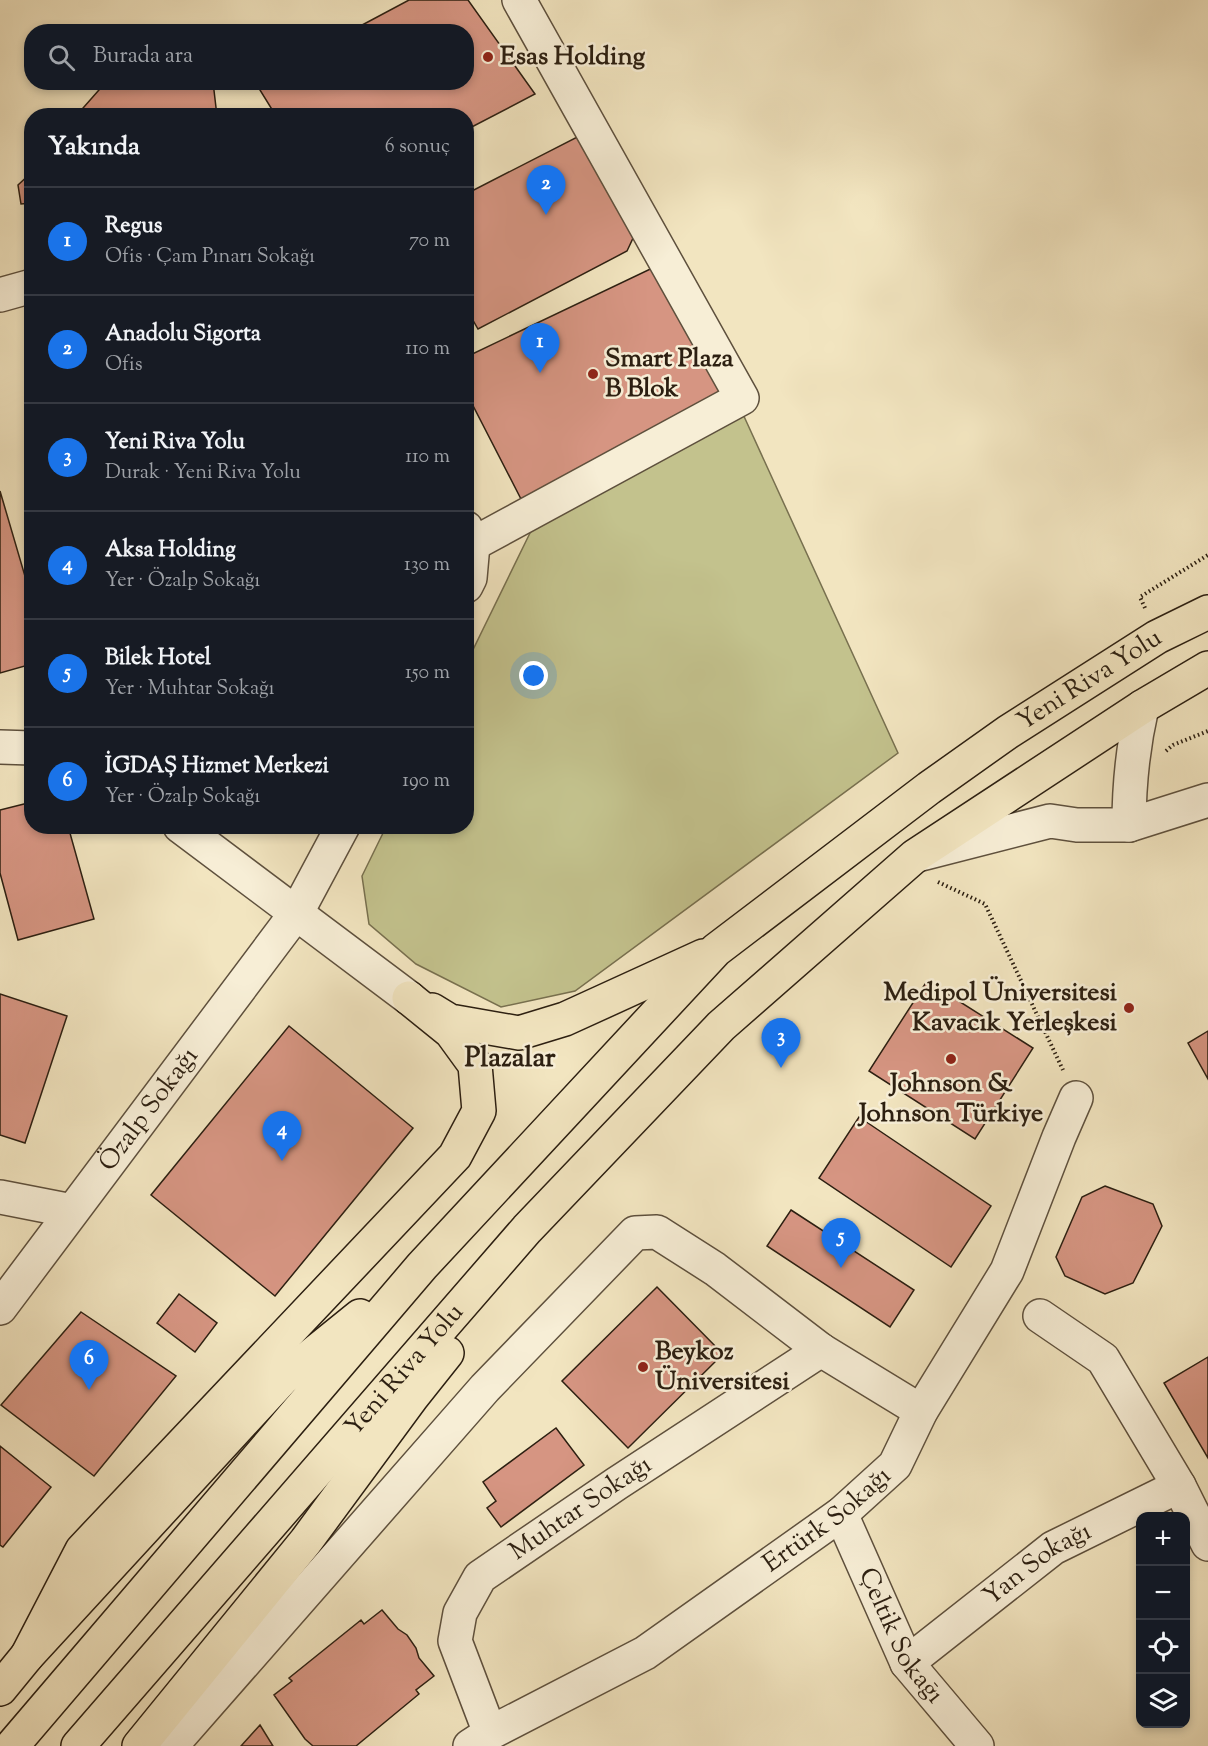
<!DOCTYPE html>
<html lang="tr">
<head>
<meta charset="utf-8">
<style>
  :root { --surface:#171b24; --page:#20242c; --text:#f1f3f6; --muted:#9ea1a6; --line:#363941; --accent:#1a73e8 }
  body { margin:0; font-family:"Sorts Mill Goudy",serif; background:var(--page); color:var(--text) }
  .controls { position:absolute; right:18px; bottom:18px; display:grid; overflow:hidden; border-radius:12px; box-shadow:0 3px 9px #0003 }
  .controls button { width:54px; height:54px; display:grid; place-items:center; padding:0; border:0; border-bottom:2px solid var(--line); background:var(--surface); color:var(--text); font:30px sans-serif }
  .you { position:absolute; left:534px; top:676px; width:21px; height:21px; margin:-15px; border:4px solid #fff; border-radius:50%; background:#1a73e8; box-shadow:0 0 0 9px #1a73e833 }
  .badge { display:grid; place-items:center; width:39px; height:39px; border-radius:50%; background:var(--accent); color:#fff; font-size:20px; font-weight:700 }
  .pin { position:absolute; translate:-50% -50px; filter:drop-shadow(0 2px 3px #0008) }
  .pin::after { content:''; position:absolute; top:32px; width:21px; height:18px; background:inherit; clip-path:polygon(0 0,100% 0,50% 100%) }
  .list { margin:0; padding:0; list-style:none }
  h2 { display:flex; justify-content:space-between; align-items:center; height:78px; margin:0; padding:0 24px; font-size:26px }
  h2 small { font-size:20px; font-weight:400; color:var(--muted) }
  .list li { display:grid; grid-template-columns:39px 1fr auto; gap:18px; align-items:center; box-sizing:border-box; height:108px; padding:0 24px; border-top:2px solid var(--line) }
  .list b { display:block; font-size:22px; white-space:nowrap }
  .list p { margin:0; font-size:20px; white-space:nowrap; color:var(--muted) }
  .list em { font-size:20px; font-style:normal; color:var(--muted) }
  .icon { flex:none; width:33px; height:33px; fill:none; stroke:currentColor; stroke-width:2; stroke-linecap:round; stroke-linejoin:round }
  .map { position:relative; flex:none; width:1208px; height:1746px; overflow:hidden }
  .search { position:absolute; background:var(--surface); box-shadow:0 3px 9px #0003; left:24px; top:24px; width:450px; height:66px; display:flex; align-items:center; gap:15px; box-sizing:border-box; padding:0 21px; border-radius:24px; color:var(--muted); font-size:22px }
  .panel { position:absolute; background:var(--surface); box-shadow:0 3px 9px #0003; left:24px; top:108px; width:450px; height:726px; border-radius:24px }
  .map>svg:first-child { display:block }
  .green { fill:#c3c28d; stroke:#78704f; stroke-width:1.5 }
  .building { fill:#d69582; stroke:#2c1f11; stroke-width:1.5 }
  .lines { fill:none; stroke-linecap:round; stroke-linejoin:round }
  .minor-casing { stroke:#5e503d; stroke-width:36 }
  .highway-casing { stroke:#2c1f11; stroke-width:36 }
  .path { stroke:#2c1f11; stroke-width:4; stroke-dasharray:1.5 3; stroke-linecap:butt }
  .minor { stroke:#f7eed6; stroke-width:33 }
  .highway { stroke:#f2e5c0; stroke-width:33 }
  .poi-dot { fill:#8f2418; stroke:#f7eed6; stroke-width:2 }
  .labels { text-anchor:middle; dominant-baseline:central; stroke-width:5; stroke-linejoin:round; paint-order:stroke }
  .poi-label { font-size:26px; font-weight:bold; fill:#2c1f11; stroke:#f7eed6; text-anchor:start }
  .street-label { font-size:26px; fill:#2c1f11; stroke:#f7eed6 }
  .quarter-label { font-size:28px; font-weight:bold; fill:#2c1f11; stroke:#f7eed6 }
</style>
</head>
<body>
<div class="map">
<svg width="1208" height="1746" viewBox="0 0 1208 1746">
  <rect width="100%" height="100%" fill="#f2e5c0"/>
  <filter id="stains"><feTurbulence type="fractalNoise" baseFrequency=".00333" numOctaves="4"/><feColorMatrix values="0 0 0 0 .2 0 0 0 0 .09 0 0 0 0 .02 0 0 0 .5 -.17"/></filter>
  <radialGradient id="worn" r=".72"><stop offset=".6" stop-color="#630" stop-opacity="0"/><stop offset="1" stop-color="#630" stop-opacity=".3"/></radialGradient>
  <!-- green -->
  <path class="green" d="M742,412L898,753L575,991L501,1007L416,964L369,924L362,876L386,827L466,826L467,662L531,531Z"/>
  <!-- building -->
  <path class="building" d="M409,0H468L535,94L466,130V116H276L255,82H466V32H349Z
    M106,82H213L217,116H76Z
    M587,132L634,236L627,251L478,329L466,308V194Z
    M32,172V203L21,204L18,185Z
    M665,262L733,401L521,499L466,392V357Z
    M0,491L32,600V664L0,673Z
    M32,802V826H68L94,919L18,940L0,873V810Z
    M927,981L1033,1048L975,1139L869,1071Z
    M0,994L67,1016L25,1143L0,1135Z
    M289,1026L413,1128L275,1296L151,1195Z
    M1208,1031V1079L1188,1043Z
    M859,1117L991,1206L951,1267L819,1178Z
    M1105,1186L1153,1204L1162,1226L1133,1283L1105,1294L1065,1276L1056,1257L1082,1197Z
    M791,1210L914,1290L890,1327L767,1246Z
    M657,1287L723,1354L628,1448L562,1381Z
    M179,1294L217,1323L195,1352L157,1323Z
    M81,1312L176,1376L94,1476L1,1405Z
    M1208,1357V1458L1164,1383Z
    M556,1428L584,1465L501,1527L487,1508L496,1501L483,1482Z
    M0,1446L51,1487L3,1547L0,1545Z
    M382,1610L398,1629L407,1635L416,1648L419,1658L434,1676L416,1690L419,1694L356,1746H313L305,1739L274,1695L292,1681L289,1678L361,1620L364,1624Z
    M260,1725L273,1746H241Z"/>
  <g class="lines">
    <!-- minor casing -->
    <g class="minor-casing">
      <g id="minor">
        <path d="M0,295L32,286"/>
        <path d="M466,528L473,544L470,578L466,586"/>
        <path d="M473,544L742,398L519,0"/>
        <path d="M0,747L32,748"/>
        <path d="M1129,825C1129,784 1133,746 1142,707"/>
        <path d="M180,826L409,998"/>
        <path d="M921,854L1050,821L1077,825H1129L1208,800"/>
        <path d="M0,1197L72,1211"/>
        <path id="s1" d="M0,1308L297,912L343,826"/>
        <path d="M1040,1316L1103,1359L1179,1486L1208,1544"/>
        <path id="s2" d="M841,1514L907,1663L977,1746"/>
        <path id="s3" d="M907,1663L1053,1548L1179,1486"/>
        <path id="s4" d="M490,1733L455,1641L460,1613L480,1577L616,1484L821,1350"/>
        <path d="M171,1746L485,1388L635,1233L657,1232L715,1269L821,1350L921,1411"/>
        <path id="s5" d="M470,1746L490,1733L645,1653L841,1514L895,1465L921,1411L1007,1271L1059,1137L1076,1098"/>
      </g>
    </g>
    <!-- highway casing -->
    <g class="highway-casing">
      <g id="highway">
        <path d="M432,1010L450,1021L519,1033L565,1019L703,956"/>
        <path d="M27,1656L82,1550L455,1156L479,1111L475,1065L451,1032L409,998"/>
        <path d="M0,1689L27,1656L282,1379L360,1316"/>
        <path id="s6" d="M12,1746L422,1266L716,950L929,788L1008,732L1157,637L1208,612"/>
        <path id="s7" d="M78,1746L527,1229L721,1026L915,856L1142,707L1208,668"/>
        <path d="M139,1746L306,1541L412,1397L447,1353"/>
      </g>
    </g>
    <!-- path -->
    <path class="path" d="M1145,608L1140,597L1208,555
      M1166,751L1173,745L1208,731
      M938,882L985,904L1063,1070"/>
    <!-- minor -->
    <use href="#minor" class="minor"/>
    <!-- highway -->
    <use href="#highway" class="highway"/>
  </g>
  <!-- markers -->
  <g class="poi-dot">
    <circle cx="488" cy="57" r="6"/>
    <circle cx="593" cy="374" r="6"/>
    <circle cx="1129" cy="1008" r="6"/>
    <circle cx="951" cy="1059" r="6"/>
    <circle cx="643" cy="1367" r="6"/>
  </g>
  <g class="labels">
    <!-- poi labels -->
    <g class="poi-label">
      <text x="500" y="57">Esas Holding</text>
      <text x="605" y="359">Smart Plaza<tspan x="605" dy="30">B Blok</tspan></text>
      <text x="1117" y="993" text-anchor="end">Medipol Üniversitesi<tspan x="1117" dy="30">Kavacık Yerleşkesi</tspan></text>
      <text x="951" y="1084" text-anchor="middle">Johnson &amp;<tspan x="951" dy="30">Johnson Türkiye</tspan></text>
      <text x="655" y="1352">Beykoz<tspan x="655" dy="30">Üniversitesi</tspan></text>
    </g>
    <!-- street labels -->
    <g class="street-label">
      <text stroke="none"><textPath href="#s6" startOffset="1524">Yeni Riva Yolu</textPath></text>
      <text stroke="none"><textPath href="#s1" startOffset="248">Özalp Sokağı</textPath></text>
      <text stroke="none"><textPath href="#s7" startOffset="498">Yeni Riva Yolu</textPath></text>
      <text stroke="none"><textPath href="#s4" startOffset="290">Muhtar Sokağı</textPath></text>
      <text stroke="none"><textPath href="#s5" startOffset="424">Ertürk Sokağı</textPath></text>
      <text stroke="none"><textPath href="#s3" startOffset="164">Yan Sokağı</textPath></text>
      <text stroke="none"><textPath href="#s2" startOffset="136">Çeltik Sokaḡı</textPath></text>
    </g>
    <!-- quarter labels -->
    <g class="quarter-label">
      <text x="510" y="1059">Plazalar</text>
    </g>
  </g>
  <rect width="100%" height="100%" filter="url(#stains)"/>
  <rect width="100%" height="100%" fill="url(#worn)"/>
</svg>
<div class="controls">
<button>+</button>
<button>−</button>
<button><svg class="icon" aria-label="locate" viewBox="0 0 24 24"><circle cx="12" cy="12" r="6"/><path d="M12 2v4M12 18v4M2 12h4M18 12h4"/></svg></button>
<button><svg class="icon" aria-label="layers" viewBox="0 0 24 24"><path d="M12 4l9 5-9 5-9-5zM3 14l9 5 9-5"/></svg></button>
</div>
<div class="you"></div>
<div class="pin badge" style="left:540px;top:373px">1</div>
<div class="pin badge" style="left:546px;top:215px">2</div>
<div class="pin badge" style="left:781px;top:1068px">3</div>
<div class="pin badge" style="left:282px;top:1161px">4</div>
<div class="pin badge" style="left:841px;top:1268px">5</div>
<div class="pin badge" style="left:89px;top:1390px">6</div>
<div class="search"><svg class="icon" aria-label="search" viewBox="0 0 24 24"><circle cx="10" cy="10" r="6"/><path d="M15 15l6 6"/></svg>Burada ara</div>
<section class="panel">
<h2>Yakında<small>6 sonuç</small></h2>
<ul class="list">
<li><span class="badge">1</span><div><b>Regus</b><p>Ofis · Çam Pınarı Sokağı</p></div><em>70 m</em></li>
<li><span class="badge">2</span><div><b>Anadolu Sigorta</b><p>Ofis</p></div><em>110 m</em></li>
<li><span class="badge">3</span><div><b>Yeni Riva Yolu</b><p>Durak · Yeni Riva Yolu</p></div><em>110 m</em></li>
<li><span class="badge">4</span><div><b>Aksa Holding</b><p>Yer · Özalp Sokağı</p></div><em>130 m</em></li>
<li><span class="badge">5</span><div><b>Bilek Hotel</b><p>Yer · Muhtar Sokağı</p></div><em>150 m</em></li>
<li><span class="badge">6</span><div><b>İGDAŞ Hizmet Merkezi</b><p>Yer · Özalp Sokağı</p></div><em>190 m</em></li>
</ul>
</section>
</div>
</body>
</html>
